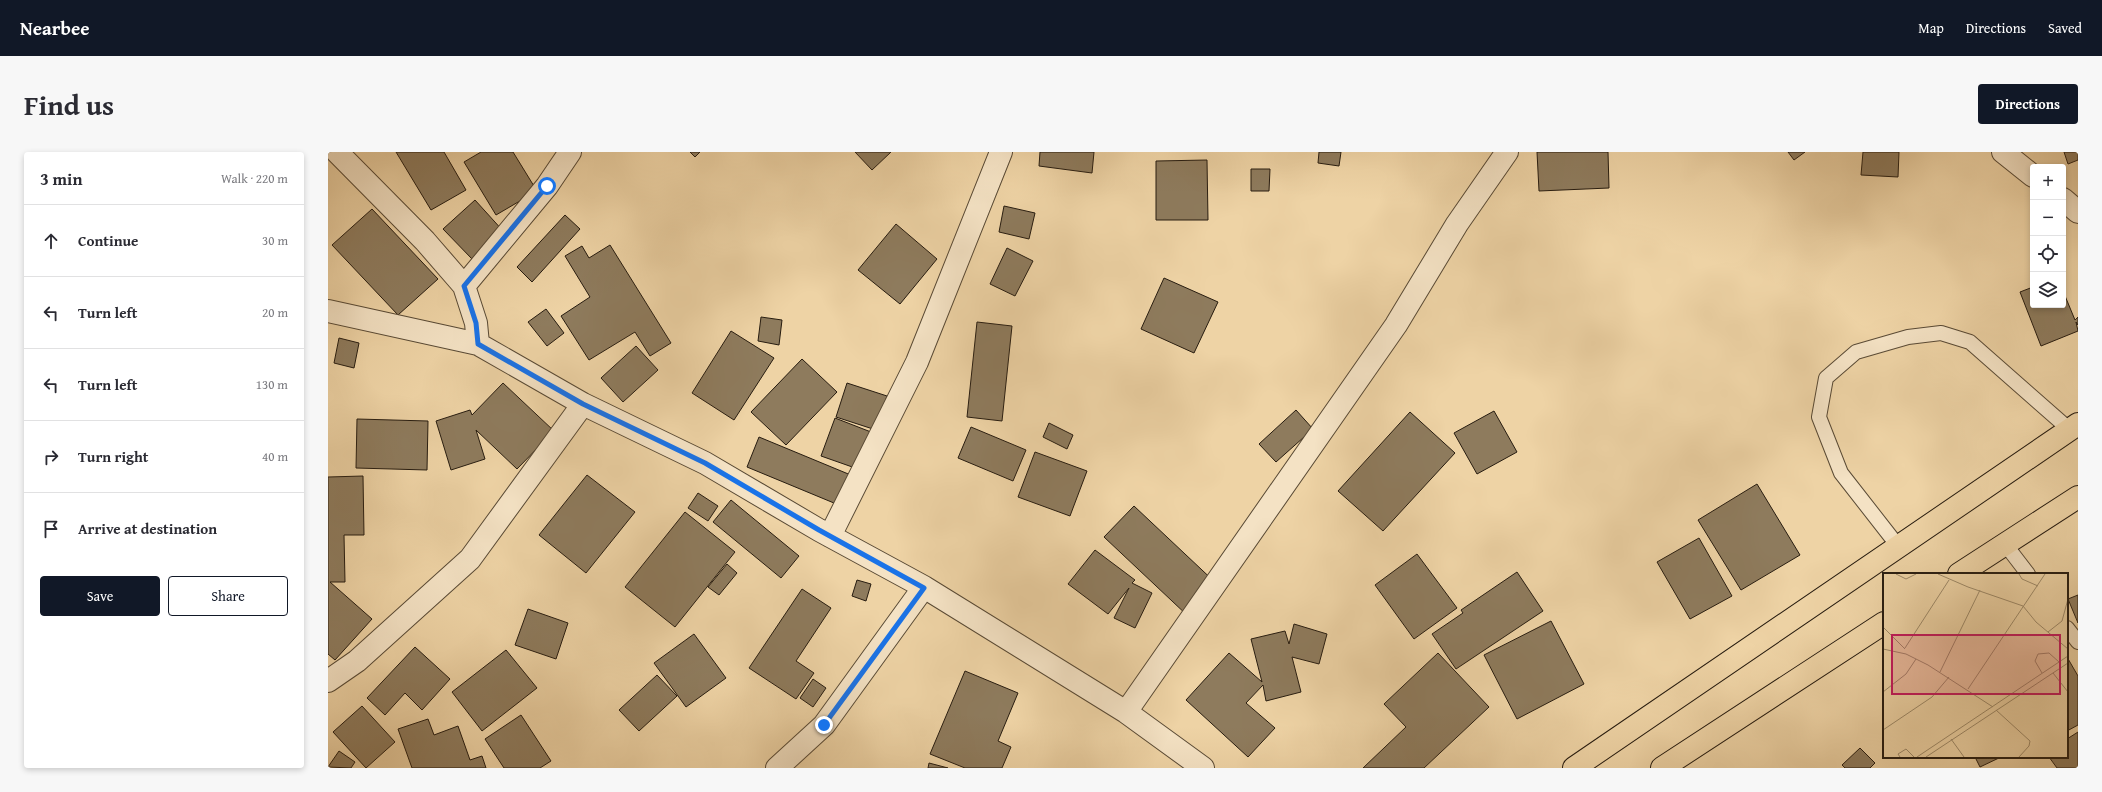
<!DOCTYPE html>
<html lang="en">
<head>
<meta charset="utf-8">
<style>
  :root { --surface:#fff; --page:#f7f7f7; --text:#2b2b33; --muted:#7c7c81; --line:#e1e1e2; --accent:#111827 }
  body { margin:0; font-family:"Gentium Book Plus",serif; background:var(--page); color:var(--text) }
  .controls { position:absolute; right:12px; top:12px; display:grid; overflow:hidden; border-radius:4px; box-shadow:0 2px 6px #0003 }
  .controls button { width:36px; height:36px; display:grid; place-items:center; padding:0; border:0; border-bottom:1px solid var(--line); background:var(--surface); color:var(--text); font:20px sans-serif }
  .stop { position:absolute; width:12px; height:12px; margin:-9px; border:3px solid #1a73e8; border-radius:50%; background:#fff }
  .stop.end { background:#1a73e8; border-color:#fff; box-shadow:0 1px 4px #0008 }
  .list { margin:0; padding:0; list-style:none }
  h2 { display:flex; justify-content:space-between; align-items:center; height:52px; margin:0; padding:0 16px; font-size:17px }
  h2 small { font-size:13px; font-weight:400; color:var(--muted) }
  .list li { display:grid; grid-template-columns:26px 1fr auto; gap:12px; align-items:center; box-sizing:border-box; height:72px; padding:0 16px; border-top:1px solid var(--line) }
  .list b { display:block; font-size:15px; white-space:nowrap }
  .list em { font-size:13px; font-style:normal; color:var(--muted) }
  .actions { display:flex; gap:8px; padding:12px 16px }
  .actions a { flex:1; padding:9px 0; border:1px solid var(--accent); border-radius:4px; text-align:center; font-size:14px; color:var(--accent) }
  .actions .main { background:var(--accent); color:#fff }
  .icon { flex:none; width:22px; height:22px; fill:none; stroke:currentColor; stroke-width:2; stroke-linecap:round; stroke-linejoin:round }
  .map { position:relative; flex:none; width:1750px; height:616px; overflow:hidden; border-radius:4px }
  header { display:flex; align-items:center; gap:24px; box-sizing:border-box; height:56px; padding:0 20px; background:var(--accent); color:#fff }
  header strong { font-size:19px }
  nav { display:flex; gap:22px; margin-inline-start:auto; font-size:14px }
  .intro { display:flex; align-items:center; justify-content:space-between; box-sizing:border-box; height:96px; padding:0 24px }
  h1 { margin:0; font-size:28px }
  .button { padding:10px 18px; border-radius:4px; background:var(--accent); color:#fff; font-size:14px; font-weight:700 }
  main { display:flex; gap:24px; padding:0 24px }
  aside { flex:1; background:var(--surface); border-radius:4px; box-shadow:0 2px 6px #0003 }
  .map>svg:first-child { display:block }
  .building { fill:#8e7b5d; stroke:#271c10 }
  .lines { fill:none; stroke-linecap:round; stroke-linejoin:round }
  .service-casing { stroke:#594a35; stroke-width:16 }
  .minor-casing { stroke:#594a35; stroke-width:24 }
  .trunk-casing { stroke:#271c10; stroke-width:24 }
  .service { stroke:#f4e2c4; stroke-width:14 }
  .minor { stroke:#f4e2c4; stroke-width:22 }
  .trunk { stroke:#eed3a5; stroke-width:22 }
  .route { stroke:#1a73e8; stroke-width:5 }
  .inset-road { fill:none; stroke:#9e8a69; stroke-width:1 }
  .view { fill:#c2185b; fill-opacity:0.15; stroke:#c2185b; stroke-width:2 }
  .inset-edge { fill:none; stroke:#271c10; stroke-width:2 }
</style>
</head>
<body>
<header>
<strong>Nearbee</strong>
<nav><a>Map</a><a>Directions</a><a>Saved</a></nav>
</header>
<div class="intro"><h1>Find us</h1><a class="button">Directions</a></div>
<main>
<aside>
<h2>3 min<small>Walk · 220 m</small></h2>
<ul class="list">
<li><svg class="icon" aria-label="ahead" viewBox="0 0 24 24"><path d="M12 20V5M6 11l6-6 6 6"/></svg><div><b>Continue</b></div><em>30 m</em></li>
<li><svg class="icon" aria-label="left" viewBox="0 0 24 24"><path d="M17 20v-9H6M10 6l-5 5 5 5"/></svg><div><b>Turn left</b></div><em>20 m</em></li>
<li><svg class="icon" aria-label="left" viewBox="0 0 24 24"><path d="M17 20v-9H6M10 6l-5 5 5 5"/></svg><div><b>Turn left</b></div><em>130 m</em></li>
<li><svg class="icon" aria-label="right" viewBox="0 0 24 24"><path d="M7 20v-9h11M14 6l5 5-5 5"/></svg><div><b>Turn right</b></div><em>40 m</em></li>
<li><svg class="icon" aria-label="arrive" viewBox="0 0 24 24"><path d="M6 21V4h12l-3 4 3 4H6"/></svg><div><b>Arrive at destination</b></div></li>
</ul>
<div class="actions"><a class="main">Save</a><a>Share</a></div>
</aside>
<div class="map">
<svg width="1750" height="616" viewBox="0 0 1750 616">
  <rect width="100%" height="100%" fill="#eed3a5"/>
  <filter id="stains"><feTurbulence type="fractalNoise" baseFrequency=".005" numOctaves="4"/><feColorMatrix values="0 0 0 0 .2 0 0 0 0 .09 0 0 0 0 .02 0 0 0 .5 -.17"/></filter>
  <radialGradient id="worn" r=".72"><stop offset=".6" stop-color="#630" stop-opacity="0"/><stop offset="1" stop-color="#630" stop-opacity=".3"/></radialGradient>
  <!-- building -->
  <path class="building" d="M68,0H116L138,38L103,58Z
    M153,0H185L209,39L168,63L136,10Z
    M362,0H372L367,5Z
    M527,0H563L544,18Z
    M712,0H766L764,21L711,14Z
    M991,0H1013L1011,14L990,11Z
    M1209,0H1280L1281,36L1211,39Z
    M1460,0H1477L1466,8Z
    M1535,0H1571L1570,25L1533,23Z
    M1736,0H1750V8L1740,12Z
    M879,8L880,68H828V9Z
    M923,17H942L941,39H923Z
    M147,48L176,80L145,108L115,77Z
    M676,54L707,61L701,87L671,80Z
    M44,57L110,127L70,163L4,93Z
    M237,63L252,77L204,130L189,115Z
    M568,72L609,107L572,152L530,118Z
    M282,93L343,191L322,204L307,180L261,208L233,164L262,145L237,104L254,94L261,106Z
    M679,96L705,109L687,144L662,132Z
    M836,126L890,150L866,201L813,177Z
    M1705,135V153H1735V139L1747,168L1750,165V173L1748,170L1750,179L1713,194L1692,140Z
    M218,157L236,181L219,194L200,170Z
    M433,165L454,168L451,193L430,189Z
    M649,170L684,174L674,269L639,265Z
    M403,179L446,206L406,268L364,241Z
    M11,186L31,191L26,216L6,211Z
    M308,194L330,218L295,250L273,226Z
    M474,207L509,240L458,293L423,260Z
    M175,231L226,279L189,317L148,278L157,307L123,318L108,269L142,258L144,263Z
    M519,231L559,244L548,278L508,265Z
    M968,258L985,277L948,310L931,292Z
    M1166,259L1189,300L1149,322L1126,281Z
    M1082,260L1127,301L1055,379L1010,339Z
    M507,266L543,280L530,317L493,304Z
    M29,267L100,269L99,318L28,316Z
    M721,271L745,283L739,297L715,285Z
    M643,275L698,298L685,329L630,306Z
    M431,285L530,326L518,356L419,315Z
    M707,300L759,319L742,364L690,345Z
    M259,323L307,360L258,421L211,383Z
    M35,324L36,383H16L17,430H2L44,467L7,508L0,502V325Z
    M1429,332L1472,403L1413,438L1370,368Z
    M370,341L390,354L380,369L360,356Z
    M403,348L471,404L453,426L385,370Z
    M806,354L891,434L861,465L776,385Z
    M357,360L407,400L347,475L297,435Z
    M1371,386L1404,444L1362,467L1329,410Z
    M767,398L807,428L804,431L824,441L807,476L786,466L801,436L780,462L740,432Z
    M1089,402L1129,456L1086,487L1047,433Z
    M399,412L409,421L391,443L380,435Z
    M1189,420L1215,459L1128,517L1104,482L1135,461L1133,458Z
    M529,428L543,432L538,449L524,444Z
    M474,437L503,456L468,509L486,521L468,547L421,516Z
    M1750,443V471L1740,447Z
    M200,457L240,471L228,507L187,493Z
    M1223,469L1256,532L1189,567L1156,503Z
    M966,472L999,482L991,512L964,505L973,540L938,549L935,533L918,551L947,576L920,605L858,548L901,501L934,530L923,487L957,479L961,492Z
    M366,482L398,526L358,555L326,511Z
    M87,495L122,527L94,558L77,541L57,563L39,546Z
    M178,498L209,536L154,579L124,540Z
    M1110,501L1161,555L1096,616H1035L1078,575L1056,552Z
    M1739,505L1750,524V573L1739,579Z
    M637,519L690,541L670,589L683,595L674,616H637L602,602Z
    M329,523L349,544L311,579L291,558Z
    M485,527L498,536L485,555L472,546Z
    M34,554L67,590L38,616L5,580Z
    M193,563L223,609L212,616H176L157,587Z
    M100,567L106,583L130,574L142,608L154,604L158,616H84L70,577Z
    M1750,580V616H1729L1721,605H1739V587Z
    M1532,596L1547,611L1542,616H1517L1514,613Z
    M11,599L27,610L23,616L0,615Z
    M1647,605H1673L1652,615Z
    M601,611L620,616H600Z"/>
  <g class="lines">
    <!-- service casing -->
    <g class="service-casing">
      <path id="service" d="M1677,392L1700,422
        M1570,394L1513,321L1491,265L1498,226L1528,200L1580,185L1613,181L1642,190L1742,278
        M1739,476L1750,490"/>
    </g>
    <!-- minor casing -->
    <g class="minor-casing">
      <path id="minor" d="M9,0L97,89L136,134L148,171L150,192
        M1675,0L1705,24
        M1735,47L1750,60
        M136,134L219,34L242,0
        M0,159L150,192L255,252L377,311L491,378L596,435L798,560L875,616
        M502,384L589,210L673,0
        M0,529L29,509L142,407L255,252
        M798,560L1068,173L1129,72L1179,0
        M449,616L496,573L596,435"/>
    </g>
    <!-- trunk casing -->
    <g class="trunk-casing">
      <path id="trunk" d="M1631,422L1750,345
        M1246,616L1750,272
        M1334,616L1556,471"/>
    </g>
    <!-- service -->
    <use href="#service" class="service"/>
    <!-- minor -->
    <use href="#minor" class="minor"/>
    <!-- trunk -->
    <use href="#trunk" class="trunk"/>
  </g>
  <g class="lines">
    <!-- route -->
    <path class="route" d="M219,34L136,134L148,171L150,192L255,252L377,311L491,378L596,436L496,573"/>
  </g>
  <!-- overview -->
  <g transform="translate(1555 421)">
    <rect width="185" height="185" fill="#eed3a5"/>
    <path class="inset-road" d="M13,1L23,6L33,1M55,1L85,14L140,33L153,49L185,76M136,1L139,6L155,13M0,54L22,76M165,59L179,48L185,26M22,75L66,7M0,76L23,81L45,92L110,134M57,99L97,17M159,100L152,88L155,81L166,80L176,89M170,100L185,119M85,116L162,1M0,119L23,101L33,86M113,137L147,168L146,173L136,184M0,157L49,124L66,104M68,166L81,184M17,184L15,181L23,176L31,184M34,184L185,83M43,184L185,90"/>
    <path class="view" d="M9,62H177V121H9Z"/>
    <rect width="185" height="185" class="inset-edge"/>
  </g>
  <rect width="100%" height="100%" filter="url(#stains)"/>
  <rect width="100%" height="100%" fill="url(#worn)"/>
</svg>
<div class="controls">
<button>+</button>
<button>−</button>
<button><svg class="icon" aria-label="locate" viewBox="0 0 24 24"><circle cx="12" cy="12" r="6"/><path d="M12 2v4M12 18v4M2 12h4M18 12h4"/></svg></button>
<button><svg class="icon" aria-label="layers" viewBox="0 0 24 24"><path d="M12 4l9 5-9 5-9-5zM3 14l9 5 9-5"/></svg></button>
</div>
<div class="stop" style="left:219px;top:34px"></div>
<div class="stop end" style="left:496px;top:573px"></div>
</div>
</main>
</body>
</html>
